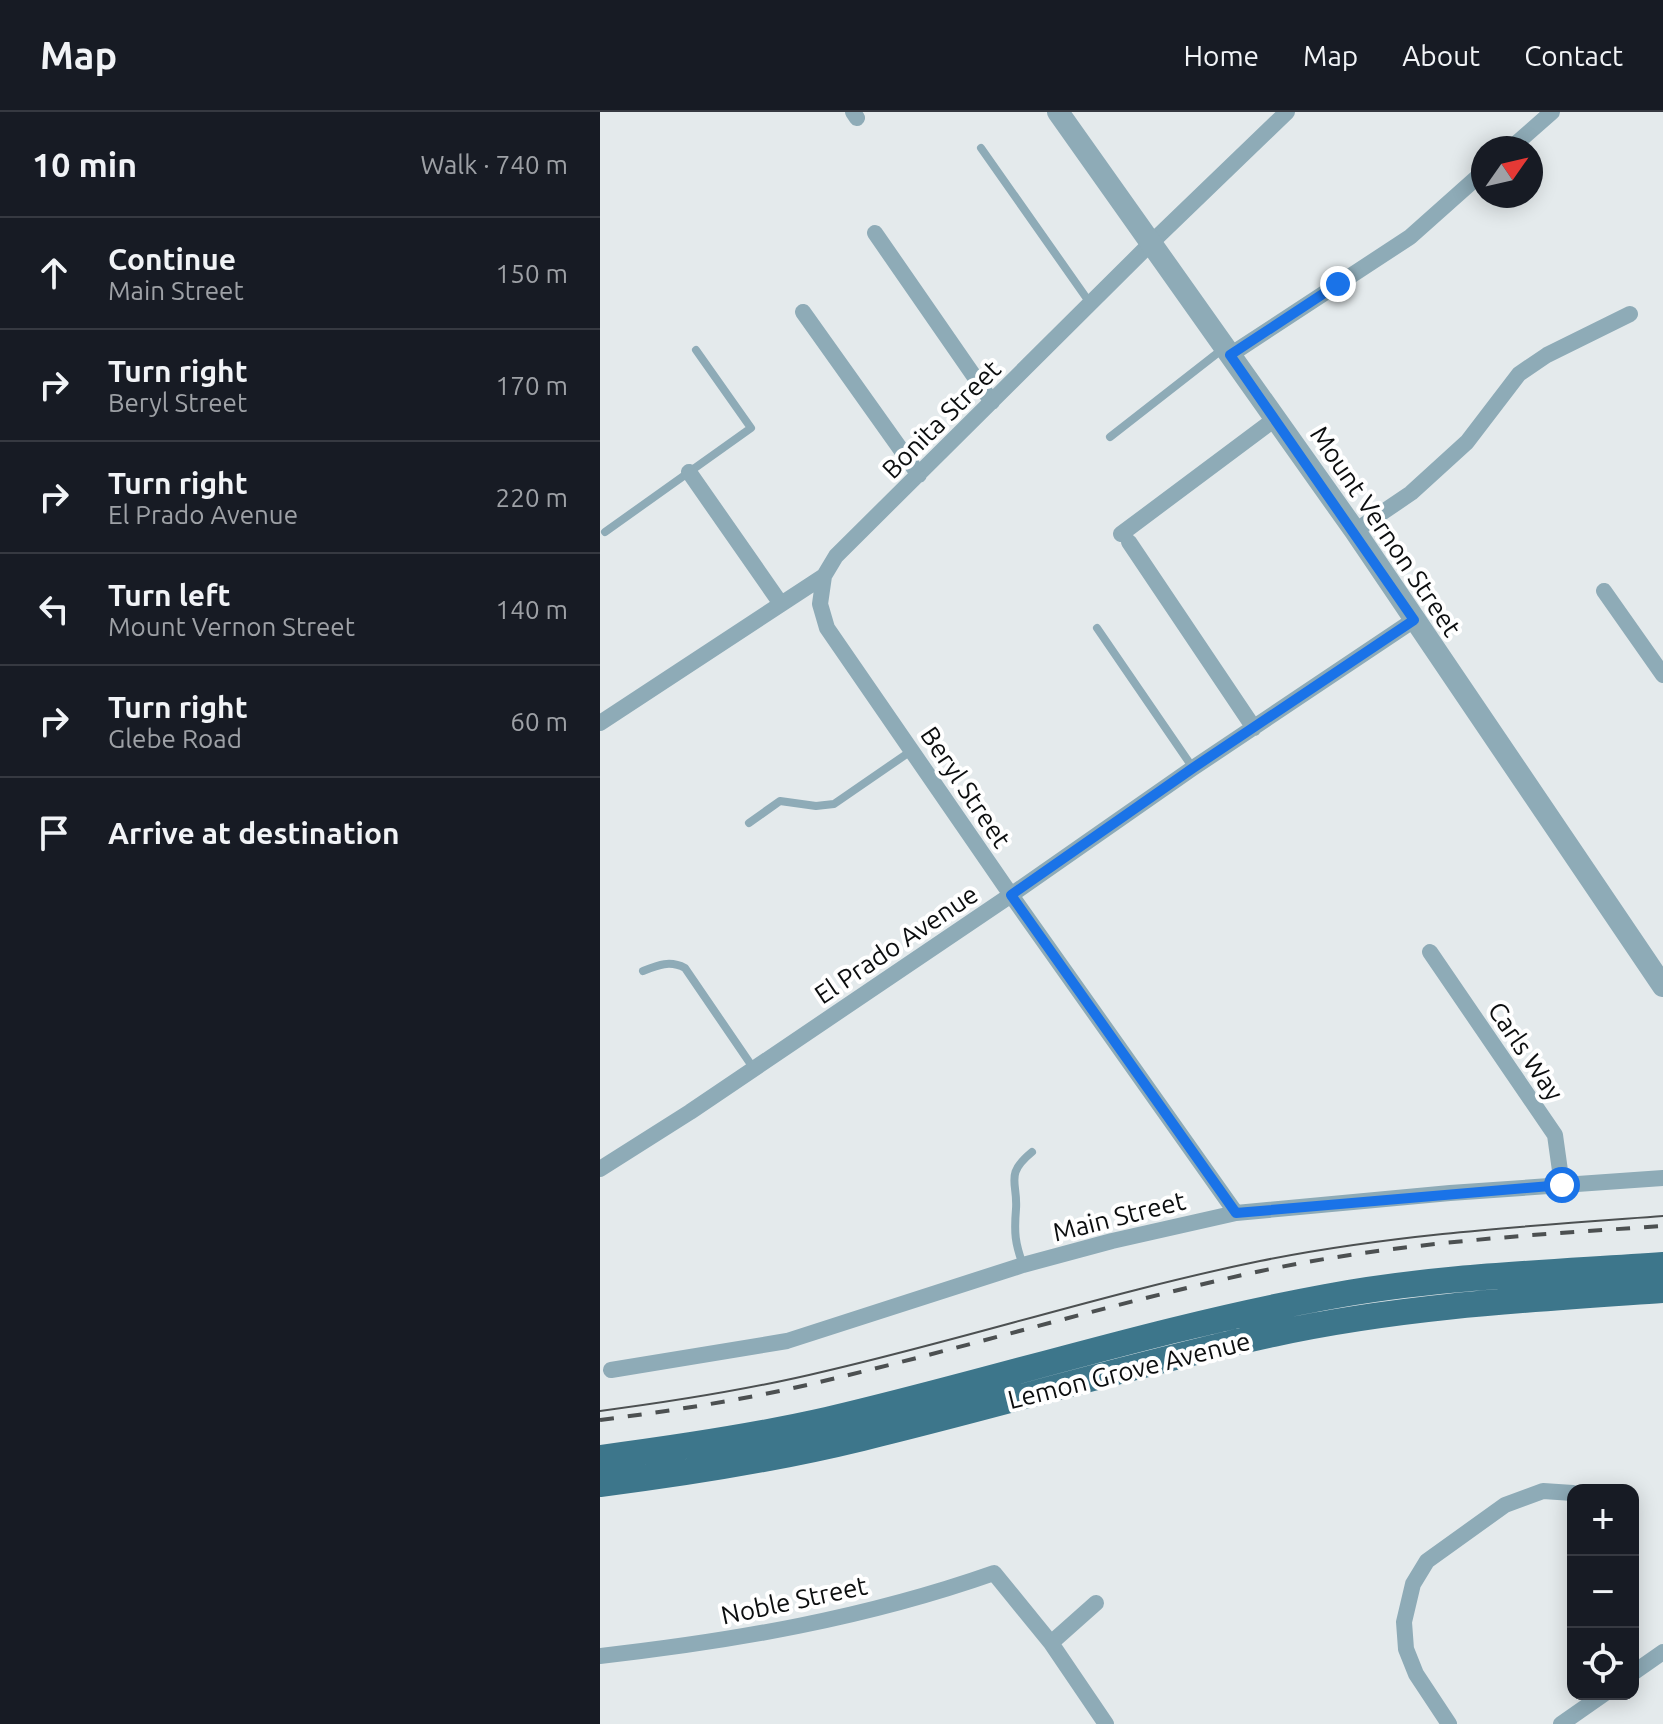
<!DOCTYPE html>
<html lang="en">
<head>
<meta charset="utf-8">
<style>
  :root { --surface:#171b24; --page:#20242c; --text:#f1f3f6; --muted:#9ea1a6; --line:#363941 }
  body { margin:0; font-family:Ubuntu,sans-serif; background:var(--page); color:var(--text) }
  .controls { position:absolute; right:24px; bottom:24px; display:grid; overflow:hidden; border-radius:16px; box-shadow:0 4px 20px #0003 }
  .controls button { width:72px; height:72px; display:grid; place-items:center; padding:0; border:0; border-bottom:2px solid var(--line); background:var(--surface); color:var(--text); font:40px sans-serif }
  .compass { position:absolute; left:871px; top:24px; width:72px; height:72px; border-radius:50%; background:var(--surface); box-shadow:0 4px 20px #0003; rotate:56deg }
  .stop { position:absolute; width:24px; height:24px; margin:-18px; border:6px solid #1a73e8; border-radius:50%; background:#fff }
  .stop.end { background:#1a73e8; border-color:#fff; box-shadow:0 2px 8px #0008 }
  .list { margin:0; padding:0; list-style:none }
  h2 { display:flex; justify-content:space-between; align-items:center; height:104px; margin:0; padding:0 32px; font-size:34px }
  h2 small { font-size:26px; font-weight:400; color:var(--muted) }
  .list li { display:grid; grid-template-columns:52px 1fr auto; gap:24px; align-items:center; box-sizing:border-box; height:112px; padding:0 32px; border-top:2px solid var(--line) }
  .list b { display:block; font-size:30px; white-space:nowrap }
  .list p { margin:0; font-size:26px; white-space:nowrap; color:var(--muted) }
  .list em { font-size:26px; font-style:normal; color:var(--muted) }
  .icon { flex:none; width:44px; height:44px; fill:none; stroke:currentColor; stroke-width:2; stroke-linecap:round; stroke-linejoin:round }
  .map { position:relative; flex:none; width:1063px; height:1612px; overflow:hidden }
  header { display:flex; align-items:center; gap:48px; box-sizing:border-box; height:112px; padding:0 40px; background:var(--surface); border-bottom:2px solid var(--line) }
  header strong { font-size:38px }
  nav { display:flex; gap:44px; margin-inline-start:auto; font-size:28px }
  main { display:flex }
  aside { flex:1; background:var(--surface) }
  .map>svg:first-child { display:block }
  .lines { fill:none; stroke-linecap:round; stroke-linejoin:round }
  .service { stroke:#8eabb7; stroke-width:8 }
  .minor { stroke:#8eabb7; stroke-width:16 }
  .tertiary { stroke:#8eabb7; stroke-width:22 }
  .primary { stroke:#3d768b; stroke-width:26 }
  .tram { stroke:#4c5051; stroke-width:2 }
  .rail { stroke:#4c5051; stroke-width:4; stroke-dasharray:14 14; stroke-linecap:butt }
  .route { stroke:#1a73e8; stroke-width:10 }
  .labels { text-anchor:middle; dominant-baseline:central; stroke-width:8; stroke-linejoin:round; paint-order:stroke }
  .street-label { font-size:26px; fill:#0c0e0f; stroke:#fff }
</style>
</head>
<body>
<header>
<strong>Map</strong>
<nav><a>Home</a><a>Map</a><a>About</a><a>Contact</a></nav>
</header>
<main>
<aside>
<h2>10 min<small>Walk · 740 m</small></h2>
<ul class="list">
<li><svg class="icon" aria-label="ahead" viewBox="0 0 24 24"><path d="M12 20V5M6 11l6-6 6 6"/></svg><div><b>Continue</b><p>Main Street</p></div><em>150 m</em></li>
<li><svg class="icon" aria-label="right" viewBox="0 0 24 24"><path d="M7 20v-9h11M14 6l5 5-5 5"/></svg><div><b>Turn right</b><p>Beryl Street</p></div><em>170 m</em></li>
<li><svg class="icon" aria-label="right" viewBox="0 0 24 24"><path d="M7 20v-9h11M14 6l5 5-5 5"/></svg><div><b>Turn right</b><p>El Prado Avenue</p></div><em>220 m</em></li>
<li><svg class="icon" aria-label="left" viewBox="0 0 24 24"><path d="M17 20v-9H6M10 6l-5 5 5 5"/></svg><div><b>Turn left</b><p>Mount Vernon Street</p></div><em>140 m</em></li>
<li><svg class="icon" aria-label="right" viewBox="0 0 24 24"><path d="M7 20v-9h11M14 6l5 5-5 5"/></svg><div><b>Turn right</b><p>Glebe Road</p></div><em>60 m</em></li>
<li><svg class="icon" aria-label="arrive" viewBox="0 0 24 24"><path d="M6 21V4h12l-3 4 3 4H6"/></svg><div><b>Arrive at destination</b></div></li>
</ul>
</aside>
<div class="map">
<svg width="1063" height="1612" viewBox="0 0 1063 1612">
  <rect width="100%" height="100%" fill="#e4eaec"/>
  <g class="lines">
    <!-- service -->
    <path class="service" d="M381,36L490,191
      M510,325L624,236
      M5,420L151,316L96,238
      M497,516L593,656
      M149,711L180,689L216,694L234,692L311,639
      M43,859C58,853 70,848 85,856L154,957
      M423,1153C415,1131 414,1121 416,1097C418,1070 404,1063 432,1040"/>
    <!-- minor -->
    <path class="minor" d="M253,0L257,6
      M911,36L952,0
      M275,121L392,290
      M203,200L319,363
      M630,243L810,125L883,60
      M89,360L181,492
      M755,419L811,381L867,330L919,262L947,243L1030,202
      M521,422L675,307
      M529,430L654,616
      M224,464L220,492L227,516L411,783L636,1101
      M1004,479L1063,563
      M0,611L224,464L236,444L551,131L687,0
      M830,840L955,1023L962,1073
      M0,1057L90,1000L411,783L593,656L814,508
      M11,1258L187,1229L423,1153L512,1129L636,1101L850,1081L1063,1066
      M451,1531L496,1491
      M0,1544C134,1529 266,1506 394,1461L451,1531L506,1612
      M1033,1561L1063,1540
      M849,1612L816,1562L806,1537L804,1510L813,1472L827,1449L905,1393L943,1379L973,1381
      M961,1612L1004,1582"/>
    <!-- tertiary -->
    <path class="tertiary" d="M458,0L755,419L1063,874"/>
    <!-- primary -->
    <path class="primary" d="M0,1346C76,1336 152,1325 227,1308C394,1269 557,1216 726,1185C837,1164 951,1161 1063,1153
      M0,1372C88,1361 176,1347 262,1326C399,1293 534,1252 673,1222C801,1194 932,1187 1063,1178"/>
    <!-- tram -->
    <path class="tram" d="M0,1299C76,1289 152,1277 226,1259C372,1225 514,1179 660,1149C794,1122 928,1114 1063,1104"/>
    <!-- rail -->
    <path class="rail" d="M0,1308C78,1298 156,1286 232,1267C375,1233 517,1190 661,1159C793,1131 928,1123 1063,1114"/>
  </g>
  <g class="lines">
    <!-- route -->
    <path class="route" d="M738,172L630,243L814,508L593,656L411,783L636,1101L962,1073"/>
  </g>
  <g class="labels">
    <!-- street labels -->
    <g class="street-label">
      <text transform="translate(341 307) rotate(-45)">Bonita Street</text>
      <text transform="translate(786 419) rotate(56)">Mount Vernon Street</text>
      <text transform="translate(366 675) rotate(56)">Beryl Street</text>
      <text transform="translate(296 832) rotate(-34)">El Prado Avenue</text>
      <text transform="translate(926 939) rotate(56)">Carls Way</text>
      <text transform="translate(519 1104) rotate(-14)">Main Street</text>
      <text transform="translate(529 1258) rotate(-14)">Lemon Grove Avenue</text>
      <text transform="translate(194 1488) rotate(-12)">Noble Street</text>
    </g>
  </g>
</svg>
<div class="controls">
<button>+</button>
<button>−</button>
<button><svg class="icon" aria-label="locate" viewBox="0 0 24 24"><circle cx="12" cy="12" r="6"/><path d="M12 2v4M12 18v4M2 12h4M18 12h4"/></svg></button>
</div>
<svg class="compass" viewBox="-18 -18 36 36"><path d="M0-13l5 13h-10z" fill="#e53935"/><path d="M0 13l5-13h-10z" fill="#9ea1a6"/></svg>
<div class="stop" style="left:962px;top:1073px"></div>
<div class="stop end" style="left:738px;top:172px"></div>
</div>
</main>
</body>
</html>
